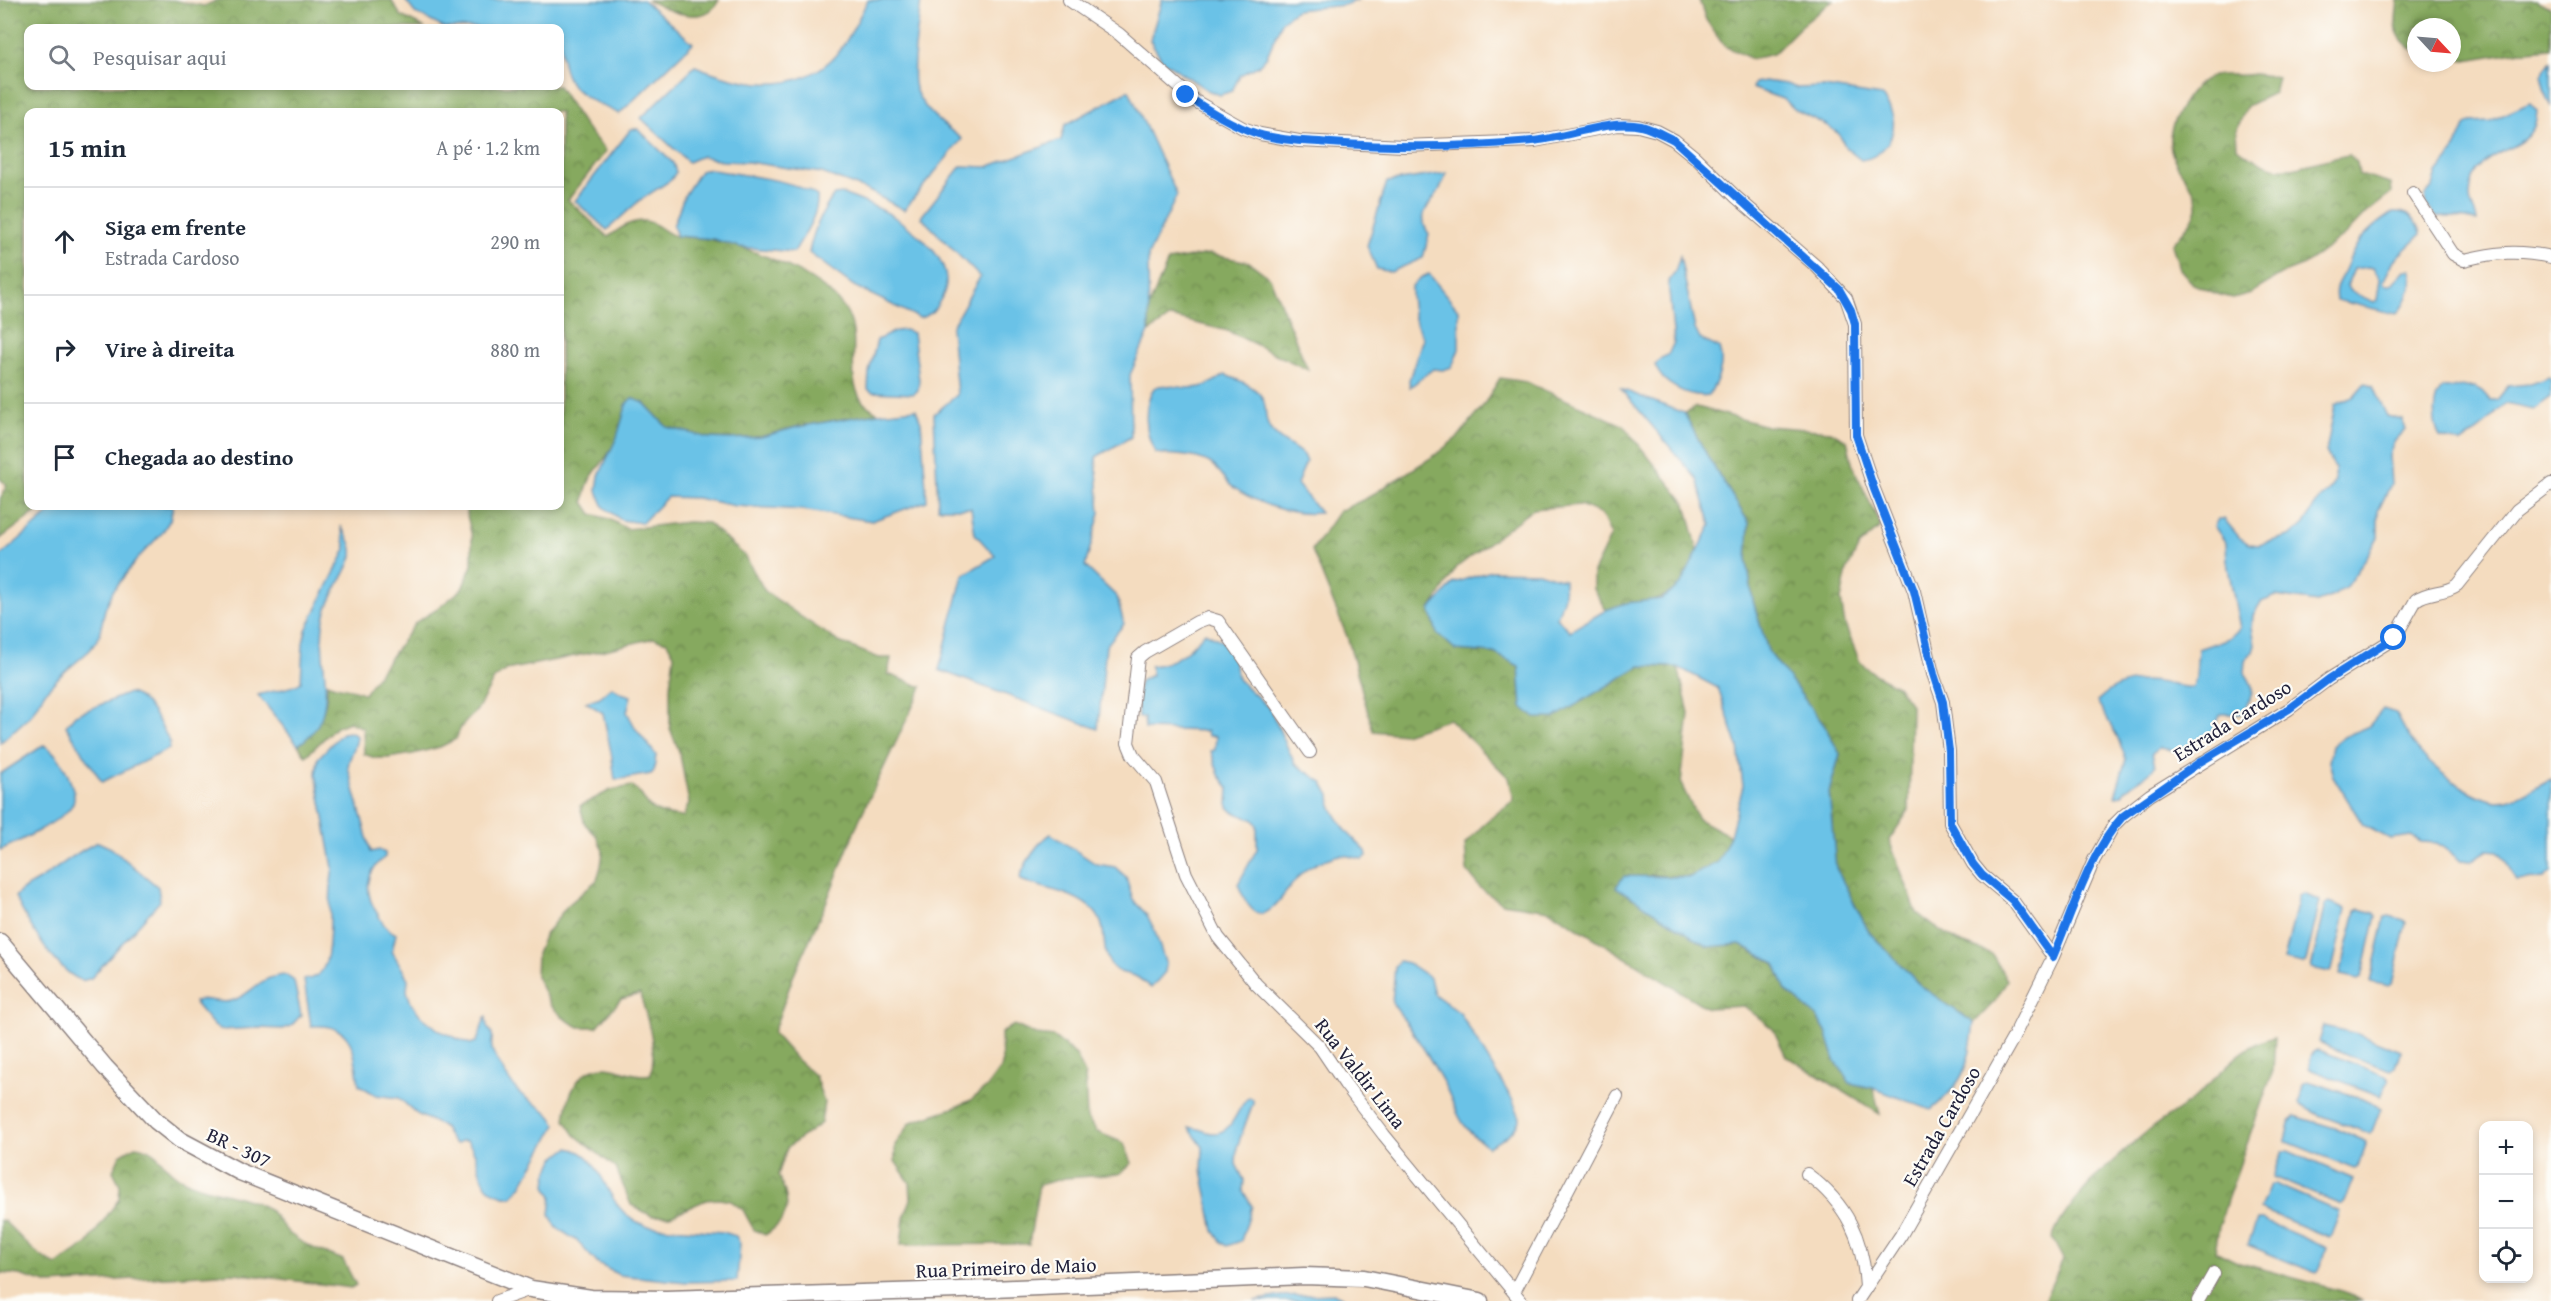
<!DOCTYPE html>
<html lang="pt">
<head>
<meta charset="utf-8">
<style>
  :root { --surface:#fff; --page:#f2f2f3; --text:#1f2937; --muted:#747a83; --line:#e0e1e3 }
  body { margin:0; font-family:"Gentium Book Plus",serif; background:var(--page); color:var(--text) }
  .controls { position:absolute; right:18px; bottom:18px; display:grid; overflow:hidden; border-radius:12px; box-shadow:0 3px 9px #0003 }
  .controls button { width:54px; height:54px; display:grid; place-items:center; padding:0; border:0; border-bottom:2px solid var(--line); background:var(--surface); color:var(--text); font:30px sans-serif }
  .compass { position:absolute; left:2407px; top:18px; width:54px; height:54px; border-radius:50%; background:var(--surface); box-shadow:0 3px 9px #0003; rotate:116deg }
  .stop { position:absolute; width:18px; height:18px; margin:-14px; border:4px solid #1a73e8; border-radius:50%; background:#fff }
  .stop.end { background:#1a73e8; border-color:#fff; box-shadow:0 2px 6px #0008 }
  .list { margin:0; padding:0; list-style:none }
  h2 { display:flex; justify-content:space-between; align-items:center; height:78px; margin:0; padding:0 24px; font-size:26px }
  h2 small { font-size:20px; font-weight:400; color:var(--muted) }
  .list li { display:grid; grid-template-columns:39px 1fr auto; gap:18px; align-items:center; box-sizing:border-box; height:108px; padding:0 24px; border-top:2px solid var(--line) }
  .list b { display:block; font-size:22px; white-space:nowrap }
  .list p { margin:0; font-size:20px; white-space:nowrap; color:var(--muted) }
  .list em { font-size:20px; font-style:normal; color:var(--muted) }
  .icon { flex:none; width:33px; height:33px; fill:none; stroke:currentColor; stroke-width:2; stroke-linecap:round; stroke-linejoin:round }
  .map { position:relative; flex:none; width:2551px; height:1301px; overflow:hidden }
  .search { position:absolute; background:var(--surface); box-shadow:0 3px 9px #0003; left:24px; top:24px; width:540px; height:66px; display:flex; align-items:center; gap:15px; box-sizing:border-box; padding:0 21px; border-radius:12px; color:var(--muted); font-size:22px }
  .panel { position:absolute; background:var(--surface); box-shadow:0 3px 9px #0003; left:24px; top:108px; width:540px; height:402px; border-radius:12px }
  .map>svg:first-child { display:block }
  .forest { fill:url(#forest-crowns); stroke:#54664c; stroke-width:1.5 }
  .water { fill:#6ac2e7; stroke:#467291; stroke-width:1.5; fill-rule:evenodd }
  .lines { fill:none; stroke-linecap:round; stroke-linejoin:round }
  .street-casing { stroke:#8b7f7d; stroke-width:14 }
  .secondary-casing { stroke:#8b7f7d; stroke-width:19 }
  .street { stroke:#fff; stroke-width:12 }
  .secondary { stroke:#fff; stroke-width:16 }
  .route { stroke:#1a73e8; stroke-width:8 }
  .labels { text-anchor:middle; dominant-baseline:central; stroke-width:4.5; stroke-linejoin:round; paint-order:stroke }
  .street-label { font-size:20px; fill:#22223b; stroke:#fdfcf7 }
</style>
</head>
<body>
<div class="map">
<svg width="2551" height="1301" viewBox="0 0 2551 1301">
  <defs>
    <pattern id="forest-crowns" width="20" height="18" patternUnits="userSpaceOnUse" patternTransform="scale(1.5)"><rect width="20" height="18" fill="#86a95e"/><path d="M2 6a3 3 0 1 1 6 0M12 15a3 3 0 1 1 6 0" fill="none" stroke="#6d894f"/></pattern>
  </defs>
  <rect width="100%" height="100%" fill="#fdfcf7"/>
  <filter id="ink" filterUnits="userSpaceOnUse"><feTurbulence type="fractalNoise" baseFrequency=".0167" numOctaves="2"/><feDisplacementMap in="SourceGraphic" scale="12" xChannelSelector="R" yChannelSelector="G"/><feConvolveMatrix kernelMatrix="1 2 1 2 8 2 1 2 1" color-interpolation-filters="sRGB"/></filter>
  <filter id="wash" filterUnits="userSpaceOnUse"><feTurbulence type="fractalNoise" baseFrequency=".008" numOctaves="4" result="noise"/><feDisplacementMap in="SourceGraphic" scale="24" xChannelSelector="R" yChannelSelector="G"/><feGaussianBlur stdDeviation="1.35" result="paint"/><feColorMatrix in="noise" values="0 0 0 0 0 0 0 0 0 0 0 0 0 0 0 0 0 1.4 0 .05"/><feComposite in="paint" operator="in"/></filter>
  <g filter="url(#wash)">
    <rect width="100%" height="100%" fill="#f4dcbf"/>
    <!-- forest -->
    <path class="forest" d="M0,0H173L204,6L218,0H391L401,16L425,28H28V86H558L586,128L606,151L568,200L608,237C620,229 628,221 644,221C656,221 664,233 676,236C688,238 701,237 713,240C752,248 831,278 849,317C861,343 844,378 863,402C866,406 873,409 878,413L796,427L761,437L731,439L709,438L667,427L644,403H627C623,420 619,438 609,453C596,473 587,475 584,502L592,514L609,519L627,529L688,522L708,523L745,556L765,591L800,616L839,642L879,658H891L888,674L922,687L859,820L826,903L793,977L773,1033L796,1059L815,1076L824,1102L821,1123L787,1148L778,1175C791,1201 792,1218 765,1235L754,1230L743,1210L731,1201L719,1199L706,1200L670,1216H652L631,1205L616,1168L575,1135L565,1120C567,1098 576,1068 604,1067C621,1067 633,1078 651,1074C657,1045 648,1022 640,994L621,999L597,1027H579L566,1020L551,1006L536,976L537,954L544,936L567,906L597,880L601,866L603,851L596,835L585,824L580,806L611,790L632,786C640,792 642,796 647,804C654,814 672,816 683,817L689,803L680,755L670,728V686L674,655L667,642L654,638L605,650L506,670L494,679L477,710L461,727L456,739L440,747L413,754L388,758H375L364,754L363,728L349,722L336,727L306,756L298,745C318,732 328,706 327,683C339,689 354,687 364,694L416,622L436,610L462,589L472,565V537L465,506H560V112H28V506H44L0,539V499L7,485L0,479Z
      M647,0H719C705,28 669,11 647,0Z
      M1699,0H1833L1800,27L1773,54L1752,59L1724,46L1706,20Z
      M2398,0H2536L2551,8V48L2527,50L2466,60L2452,58V27H2416V52C2392,36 2395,27 2398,0Z
      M2254,74L2278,77L2274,93L2247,106L2236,131L2237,147C2285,185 2298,162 2349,155L2357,162L2359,175L2391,184L2392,193L2366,213L2346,234L2304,265L2286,272L2251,293L2233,298L2216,294L2193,284L2180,269L2172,245C2180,235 2196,219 2197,207C2198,189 2182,176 2175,161C2173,156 2170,148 2170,143C2168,122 2191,82 2213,76C2226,73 2241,77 2254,74Z
      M1209,254L1249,262L1270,278L1308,370L1228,331L1171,317L1149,332L1148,309L1168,261Z
      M1500,378L1526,382L1623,425L1686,504L1698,551C1693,561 1688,576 1681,585C1664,604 1630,602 1606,610L1593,589V572L1611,535L1601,514L1580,505L1533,509L1457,567L1430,610L1437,633L1456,650L1494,653L1519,666L1522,707L1611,684L1639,666L1678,667L1689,713L1681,784L1698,819L1730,836L1718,863L1690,877L1650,875L1680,928L1708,947L1740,944L1775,964L1786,990L1817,1017L1826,1032L1835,1060L1850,1083L1873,1088L1880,1114L1786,1056L1773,1029L1744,1006L1707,1008L1549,910L1502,903L1480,888L1467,871L1465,844L1488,820L1514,800L1509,778L1449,719L1404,734L1373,731L1348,639L1312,550L1339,511L1367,498L1434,456L1459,436L1483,406Z
      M1697,407L1767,426L1830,431L1847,440L1853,466L1881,527L1859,546L1847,570L1841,600L1845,625L1860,662L1876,675L1897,686L1911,705L1909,810L1889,840L1917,913L1935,927L1959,942L1992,954L2007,980L1995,1001L1974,1023L1922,987L1869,932L1836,868L1829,792L1840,754L1824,725L1768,651L1753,601L1747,561L1749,523L1709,459L1684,413Z
      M1014,1025L1036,1035L1054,1037L1076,1055L1085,1075L1087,1118L1097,1132L1124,1143L1132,1163L1119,1174L1065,1178L1039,1185L1029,1244L901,1245L904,1218L911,1199L910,1183L895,1161V1145L911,1122L956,1107L971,1100L987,1087L1002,1066L1001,1033Z
      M2275,1037L2273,1071L2227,1200L2219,1227L2215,1251L2237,1262L2348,1293L2362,1301H2044L2063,1259L2052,1238C2070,1196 2118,1155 2154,1126C2166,1117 2180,1110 2192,1100C2217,1078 2242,1043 2275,1037Z
      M135,1146C162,1149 160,1168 182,1179C208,1193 239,1193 265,1207C275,1212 281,1227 290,1234C306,1247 325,1252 343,1260L356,1285L351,1288L235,1273L50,1284L19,1275L0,1273V1220L4,1221C22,1238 34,1255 57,1265L87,1244L119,1199L120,1185L113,1171L120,1155Z"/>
    <!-- water -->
    <path class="water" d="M405,0H643L693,43L619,114C604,106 582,98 571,84C561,70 560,45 560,28L522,27L444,28L415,13Z
      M868,0H921C919,21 910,71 915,88C922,110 945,126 962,139L904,210L867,190L822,173L748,162L723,161L702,156L688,162L641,118L695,66C740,84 792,96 831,60C847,45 858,19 868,0Z
      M1162,0H1358L1344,5L1296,10L1282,21L1267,56L1258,66L1240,75L1232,91L1220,95L1207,90L1162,60L1150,40Z
      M2551,61V107L2546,96L2541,75Z
      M1764,81L1786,84L1797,88L1824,87L1882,96C1887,103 1892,110 1893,118C1896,139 1881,158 1861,160L1846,148L1839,134L1826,125L1794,109L1785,100L1752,88L1754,83Z
      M1129,90L1177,195L1148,256L1149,332L1130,375L1131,437L1096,457L1100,513L1085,566L1117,597L1124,624L1106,646L1098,729L939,670L963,575L995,556L975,534L971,508H938L934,414L957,395L951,328L980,277L921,217L961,166L987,167L1061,140L1065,125Z
      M2530,103L2537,111C2535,161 2473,139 2470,195C2469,206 2476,212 2477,221L2455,217H2436L2426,204L2425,196L2433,187L2437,173L2453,153L2465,126L2471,122L2490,121Z
      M631,129H638L673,163L676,172L671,180L640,200L607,230L575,201Z
      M708,169C741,176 789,177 817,196C819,215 803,236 794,252L739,247L713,239L677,236L673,226L684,196L700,171Z
      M1447,173C1444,180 1441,189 1436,195C1425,209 1418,217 1429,234L1423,258L1391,272L1377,269L1367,246L1387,182Z
      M843,194C860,201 880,207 894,217C919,234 959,264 942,297C936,308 931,316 919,318L854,286L809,253C813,231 821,213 834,195Z
      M2394,212C2407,211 2419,221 2421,234L2394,260L2383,282L2385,285H2391L2405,270H2411C2414,284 2407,305 2396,314L2336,300C2334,288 2337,284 2343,274C2347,267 2349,259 2353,252C2361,235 2378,222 2394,212ZM2368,267L2373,268L2380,279L2377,300L2374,302C2366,298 2350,293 2347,286L2354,269Z
      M1680,256L1695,329L1700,339L1719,348C1725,366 1718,379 1709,395C1689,398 1662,385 1655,365L1661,358L1668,355L1674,342L1668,281L1675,272Z
      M1429,274L1459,311V349L1452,367L1443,370L1433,369L1410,387L1409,380L1423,338C1413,321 1411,306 1411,287L1420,278Z
      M905,330L913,333L919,380L918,390L914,394L872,392L868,389L869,372L877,340L896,331Z
      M1225,375C1239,380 1263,388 1265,406C1266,414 1265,421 1270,429C1278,441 1294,446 1303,455L1306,462L1297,484L1320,513C1291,516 1257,504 1233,487C1224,480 1220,469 1210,463C1194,454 1173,456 1156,453C1145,436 1142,406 1154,388C1164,381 1184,391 1200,387C1208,386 1218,379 1225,375Z
      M2549,377L2551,379V397L2533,410L2506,404C2490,414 2479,435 2461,443L2440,437C2433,425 2431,397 2443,388L2475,387L2482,391L2490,400H2497L2508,386L2530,384Z
      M2365,383L2373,387L2387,416L2402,420L2406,429L2393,443L2389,456L2391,484L2378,511V538L2363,563L2345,588L2333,596L2317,602L2276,596L2261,602L2253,615L2252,627L2255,644L2253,651L2245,661L2244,672C2258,689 2252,697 2241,714H2221L2212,731L2179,751L2159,748L2152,753L2155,766C2147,780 2132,779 2122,795L2115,796L2126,759L2117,736L2097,701C2118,681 2137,678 2164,683C2175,685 2182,688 2193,687L2196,678L2198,649L2229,638L2240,628L2227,563L2226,543L2214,526L2218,519H2224L2239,537L2249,544L2259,545L2292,535L2304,524L2317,502L2328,492L2334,480L2335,469L2326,452L2335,405L2353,397Z
      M1621,389L1684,413L1709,459L1749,523L1747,561L1753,601L1768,651L1824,725L1840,754L1829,792L1836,868L1869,932L1922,987L1974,1023C1968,1067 1966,1081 1931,1110L1873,1088L1850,1083L1835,1060L1826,1032L1817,1017L1786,990L1775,963L1740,944L1708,947L1616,887L1624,876L1690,877L1718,862L1730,836L1743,786L1738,747L1718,688L1678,667L1640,666L1554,718H1535L1522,707L1519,666L1494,653L1456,650L1437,633L1430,610L1454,583L1491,571L1538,572L1564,580V596L1557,618L1570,631L1606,610L1626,603L1662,599L1681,584L1711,525L1697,479Z
      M632,398L644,403L667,427L709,438L731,439L761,437L797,427L878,413L916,409L921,422L927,501L872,521L802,510L735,506L697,498L667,497L642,523L621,520L604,507L597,491L599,476L617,437L627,403Z
      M58,506H173L170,520L162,533L138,558L113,591L105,609L99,637L90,650L60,676L45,692L31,715L0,743V556Z
      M341,526C346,535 354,545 352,556C348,573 330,594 325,615C313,660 347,713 298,745L258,695C268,692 295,688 301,682L303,643L306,630L346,549Z
      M1205,632L1222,641L1228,648L1233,658L1238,679L1270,709L1295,764L1322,782L1330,795L1331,806L1337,817L1347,832L1366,851L1367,856L1363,859C1354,858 1344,853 1335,856C1325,859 1309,866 1302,873C1278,897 1261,945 1238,884L1257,849V825L1254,820L1233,812L1228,807L1229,788L1219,775L1211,751L1215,750L1216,736H1208L1207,731L1145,729L1144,718L1138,717L1137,695L1140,681L1152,675L1150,666C1175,664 1189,651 1205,632Z
      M612,687L621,693L631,696L627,712L636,729L656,755L654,771L651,774L615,780L611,752L603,713L586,702L600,697Z
      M129,693C149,697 160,725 170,742L169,749L102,782L66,726L75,715Z
      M2383,709L2396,713C2414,750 2430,768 2466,789C2475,794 2486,800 2496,801C2518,802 2532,787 2551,779V872L2544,878L2517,881C2509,871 2508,860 2498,851L2488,850L2471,861L2460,860L2437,843L2421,842L2411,836L2390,839L2363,825L2333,776L2329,762L2332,746L2344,737L2369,726Z
      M350,732L357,736C357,746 349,756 348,767L371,852L379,850L385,853V857C365,872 364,893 377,913C383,923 385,929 396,934L392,951L408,979L407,991L411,1003L421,1016L440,1031L470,1044L476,1042C482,1034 481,1023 486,1017L487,1027C498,1038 488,1040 493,1052C497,1062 508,1079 515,1088C527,1104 548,1105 556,1125L522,1185L512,1197C471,1193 486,1163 467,1141H461L456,1144L451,1140L444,1127L417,1114L399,1098L376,1095L359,1085C354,1050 354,1023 311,1026L304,980C310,979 316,977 321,972C335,955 327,893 333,868L316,774L318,758L342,733Z
      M44,745C56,752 64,765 69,778C72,786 77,797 72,805C64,820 16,843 0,850V774Z
      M1051,834L1096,864L1115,867L1126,877L1133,900L1147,915L1154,929L1166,965L1165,972L1151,988C1147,985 1142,980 1137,977C1128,973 1118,974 1112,966C1099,952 1110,926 1093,910C1073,891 1045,890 1021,880L1020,876C1027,861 1036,843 1051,834Z
      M98,842L111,848L158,887L160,901L91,978L82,981C53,968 30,926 15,897C23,887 31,885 42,878C61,866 77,851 98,842Z
      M2304,894L2320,901L2306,962L2303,964L2284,960L2299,896Z
      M2330,902L2346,909L2332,970L2330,972L2311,968L2326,904Z
      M2360,909L2374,913L2376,916L2362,977L2359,979L2340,975L2356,911Z
      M2389,916L2404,920L2406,923L2392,984L2389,986L2370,982L2385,917Z
      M1399,961L1408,963L1430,978L1434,994L1460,1013L1512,1099L1520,1117C1516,1133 1502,1139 1488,1147C1457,1124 1460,1116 1444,1084C1429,1056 1411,1028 1392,1003L1395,966Z
      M286,975L294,981L301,1015L291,1026L283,1029L257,1028L221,1030L214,1026L194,1002C205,995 219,1005 231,1001C253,995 257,976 286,975Z
      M2324,1026L2358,1034L2401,1051L2394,1068L2391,1070L2355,1058L2319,1042Z
      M2319,1050L2386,1076L2389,1080L2381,1096L2309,1069L2311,1056L2315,1051Z
      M2308,1081L2358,1097L2381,1108L2371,1134L2319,1115L2299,1104L2303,1084Z
      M1249,1097L1253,1099V1103L1237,1147L1236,1164L1244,1180L1243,1191L1252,1206L1241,1241L1227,1246L1220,1240L1214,1231L1202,1170L1203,1147L1189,1128C1198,1126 1204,1133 1213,1133C1234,1134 1236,1107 1249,1097Z
      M2295,1116L2338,1129L2367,1142L2358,1167L2355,1169L2285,1141L2289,1123Z
      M568,1148C597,1152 603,1187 619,1207C626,1216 636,1222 646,1226L723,1232L736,1236L740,1244L737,1281L686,1282L619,1275L598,1264L576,1240L557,1228L550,1215L552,1196L546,1186L547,1175L554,1159Z
      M2283,1151H2288L2353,1179L2344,1202L2341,1205L2273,1177Z
      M2270,1184H2275L2340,1212L2331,1235L2329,1237L2260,1209Z
      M2257,1220H2262L2327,1248L2319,1271L2316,1273L2248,1245Z
      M1335,1294L1350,1301H1254L1281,1296Z"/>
  </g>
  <g filter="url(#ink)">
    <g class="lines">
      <!-- street casing -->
      <g class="street-casing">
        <path id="street" d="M1069,0L1119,34L1195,101L1243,128L1260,134L1299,141L1404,146L1535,141L1618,125L1638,126L1657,131L1674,140L1696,158L1736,197L1817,267L1846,298L1855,324L1856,435L1874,489L1914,591L1933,674L1943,702L1949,751L1950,823L1973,864L1982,875L2013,901L2053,957
          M2413,193L2453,254L2464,260C2497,252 2517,250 2551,257
          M1310,752L1218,621L1208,618L1197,622L1145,652L1138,658L1128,743L1133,755L1156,782L1186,874L1218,937L1256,984L1320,1047L1345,1084L1384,1135L1521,1301
          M1807,1174C1847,1204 1863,1238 1866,1287
          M1514,1292L1617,1096
          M497,1301L531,1289
          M1857,1301L1901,1235L2012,1040L2053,957L2094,860L2114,825L2123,816L2150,795L2289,709L2329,679L2390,641L2398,632L2416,600C2427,591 2445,594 2457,585L2517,510L2551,484
          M2198,1301L2214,1273"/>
      </g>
      <!-- secondary casing -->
      <g class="secondary-casing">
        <path id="secondary" d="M0,942L105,1067L156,1121L180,1140L240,1172L531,1289L591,1298L666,1299L992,1289L1304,1276L1364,1278L1480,1301"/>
      </g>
      <!-- street -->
      <use href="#street" class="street"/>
      <!-- secondary -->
      <use href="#secondary" class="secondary"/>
    </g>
  </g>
  <g class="lines" filter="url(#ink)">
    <!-- route -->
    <path class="route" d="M1186,95C1205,109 1236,127 1258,134C1282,141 1307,141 1331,143C1397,148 1466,147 1532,141C1565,138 1609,119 1641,126C1653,129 1663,135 1674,140L1839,289L1851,310L1855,324L1856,435L1874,489L1914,591L1934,674L1943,702L1949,751L1950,823L1973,864L1982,875L2013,901L2053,957C2073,910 2089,854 2123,816L2200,762L2289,709L2329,679L2394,638"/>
  </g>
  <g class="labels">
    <!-- street labels -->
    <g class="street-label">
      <text transform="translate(2232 720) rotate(-32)">Estrada Cardoso</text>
      <text transform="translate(1361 1073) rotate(52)">Rua Valdir Lima</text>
      <text transform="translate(1941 1126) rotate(-60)">Estrada Cardoso</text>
      <text transform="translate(239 1147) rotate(25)">BR - 307</text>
      <text transform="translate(1006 1267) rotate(-2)">Rua Primeiro de Maio</text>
    </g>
  </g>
</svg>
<div class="controls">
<button>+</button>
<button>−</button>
<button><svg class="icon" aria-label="locate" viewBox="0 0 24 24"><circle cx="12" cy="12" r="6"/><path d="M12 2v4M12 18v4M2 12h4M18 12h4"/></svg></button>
</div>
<svg class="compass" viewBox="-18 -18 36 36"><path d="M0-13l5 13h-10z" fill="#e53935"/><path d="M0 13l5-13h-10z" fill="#747a83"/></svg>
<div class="stop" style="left:2394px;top:638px"></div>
<div class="stop end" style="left:1186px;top:95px"></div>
<div class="search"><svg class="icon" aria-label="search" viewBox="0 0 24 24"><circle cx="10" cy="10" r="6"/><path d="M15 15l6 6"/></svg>Pesquisar aqui</div>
<section class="panel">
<h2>15 min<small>A pé · 1.2 km</small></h2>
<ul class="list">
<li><svg class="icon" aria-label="ahead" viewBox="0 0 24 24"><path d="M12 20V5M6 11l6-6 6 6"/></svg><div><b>Siga em frente</b><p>Estrada Cardoso</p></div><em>290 m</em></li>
<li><svg class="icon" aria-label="right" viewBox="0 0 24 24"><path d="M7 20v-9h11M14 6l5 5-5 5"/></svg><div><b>Vire à direita</b></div><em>880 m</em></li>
<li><svg class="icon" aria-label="arrive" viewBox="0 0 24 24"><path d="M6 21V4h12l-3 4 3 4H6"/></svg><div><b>Chegada ao destino</b></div></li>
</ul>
</section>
</div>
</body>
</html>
